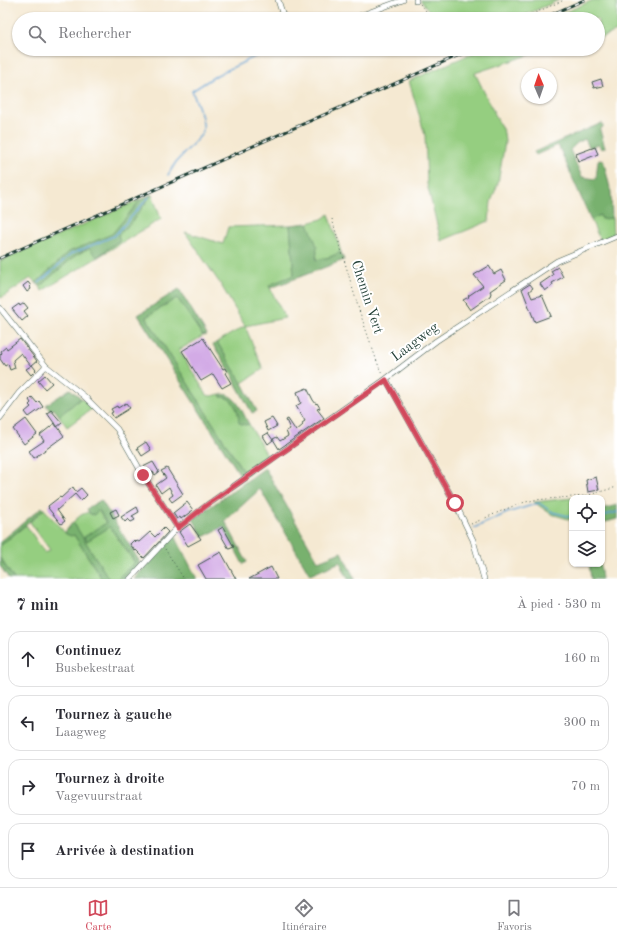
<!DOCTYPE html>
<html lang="fr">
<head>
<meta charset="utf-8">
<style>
  :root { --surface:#fff; --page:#f2f2f3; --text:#2b2b33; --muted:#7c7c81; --line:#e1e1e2; --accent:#d1495b }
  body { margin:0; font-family:"Old Standard TT",serif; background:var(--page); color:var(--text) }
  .controls { position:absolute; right:12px; bottom:12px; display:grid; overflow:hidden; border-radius:8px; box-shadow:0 1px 3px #0004 }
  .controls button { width:36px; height:36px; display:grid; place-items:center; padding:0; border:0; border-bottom:1px solid var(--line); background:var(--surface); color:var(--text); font:20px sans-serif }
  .compass { position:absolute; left:521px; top:68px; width:36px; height:36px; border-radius:50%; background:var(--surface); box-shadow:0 1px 3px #0004; rotate:358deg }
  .stop { position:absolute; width:12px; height:12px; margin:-9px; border:3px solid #d1495b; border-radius:50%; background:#fff }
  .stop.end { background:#d1495b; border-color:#fff; box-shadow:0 1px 4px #0008 }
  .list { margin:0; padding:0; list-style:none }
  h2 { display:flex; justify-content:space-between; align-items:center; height:52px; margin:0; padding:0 16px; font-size:17px }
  h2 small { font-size:13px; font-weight:400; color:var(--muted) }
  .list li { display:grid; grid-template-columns:26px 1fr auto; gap:12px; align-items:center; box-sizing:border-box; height:56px; margin:0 8px 8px; padding:0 8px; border:1px solid var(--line); border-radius:12px }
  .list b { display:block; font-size:15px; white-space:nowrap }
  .list p { margin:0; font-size:13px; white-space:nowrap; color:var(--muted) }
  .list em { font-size:13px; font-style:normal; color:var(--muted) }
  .icon { flex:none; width:22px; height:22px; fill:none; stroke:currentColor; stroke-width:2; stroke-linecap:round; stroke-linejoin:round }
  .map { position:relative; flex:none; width:617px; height:579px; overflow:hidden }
  .search { position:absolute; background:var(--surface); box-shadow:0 1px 3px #0004; left:12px; right:12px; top:12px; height:44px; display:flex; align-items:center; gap:10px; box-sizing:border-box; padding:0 14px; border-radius:22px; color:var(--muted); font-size:15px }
  .sheet { height:308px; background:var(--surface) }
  nav { display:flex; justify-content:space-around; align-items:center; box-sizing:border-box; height:56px; border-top:1px solid var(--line); background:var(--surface); font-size:11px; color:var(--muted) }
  nav a { display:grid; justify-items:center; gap:2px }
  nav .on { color:var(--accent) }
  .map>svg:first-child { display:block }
  .green { fill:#95ce80; stroke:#5a865a }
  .forest { fill:#78b16e; stroke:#4c7751 }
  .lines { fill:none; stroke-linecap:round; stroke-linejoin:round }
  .stream { stroke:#5fa0d2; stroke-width:1.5 }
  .building { fill:#d3abe6 }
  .street-casing { stroke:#3f574c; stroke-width:6 }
  .path { stroke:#3f574c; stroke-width:1; stroke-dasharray:1 3; stroke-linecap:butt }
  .street { stroke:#fff; stroke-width:5 }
  .rail-casing { stroke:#1f3d34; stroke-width:3 }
  .rail { stroke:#fff; stroke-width:1.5; stroke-dasharray:4.5; stroke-linecap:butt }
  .route { stroke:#d1495b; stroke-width:5 }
  .labels { text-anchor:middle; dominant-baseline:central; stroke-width:4; stroke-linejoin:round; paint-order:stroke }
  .street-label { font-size:14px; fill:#1f3d34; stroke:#fff }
</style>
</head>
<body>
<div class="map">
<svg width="617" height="579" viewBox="0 0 617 579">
  <rect width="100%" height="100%" fill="#fff"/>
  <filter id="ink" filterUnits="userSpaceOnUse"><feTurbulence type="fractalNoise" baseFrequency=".025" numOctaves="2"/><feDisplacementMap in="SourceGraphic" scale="8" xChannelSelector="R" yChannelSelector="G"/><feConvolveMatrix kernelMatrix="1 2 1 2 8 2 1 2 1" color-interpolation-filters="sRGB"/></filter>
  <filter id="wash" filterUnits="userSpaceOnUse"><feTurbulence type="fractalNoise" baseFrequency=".012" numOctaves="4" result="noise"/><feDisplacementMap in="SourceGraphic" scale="16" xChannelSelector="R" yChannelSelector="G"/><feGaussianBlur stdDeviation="0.9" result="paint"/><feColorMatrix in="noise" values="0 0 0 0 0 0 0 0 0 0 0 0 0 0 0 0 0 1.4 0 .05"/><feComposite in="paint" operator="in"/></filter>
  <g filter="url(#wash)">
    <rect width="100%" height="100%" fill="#f5e9d2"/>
    <!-- green -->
    <path class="green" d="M420,0H559L516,19H436Z
      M593,0H617V31L598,39V19H550Z
      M482,49H547L475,73L504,133L505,142L498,183L491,202L489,221L441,241L427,184L425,135L409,81Z
      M152,194L161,219L42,291L40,286L76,255L89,248L98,257L120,240L118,235L131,223Z
      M141,199L112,235L69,252L36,283L31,278L1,298L0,296V261Z
      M329,214L341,252L330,257L316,260L317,252L308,223L322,219Z
      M600,215L602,219L612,218L613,235L600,240L591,220Z
      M290,225L294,275L269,286L285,318L245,326L263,369L242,383L217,342L245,326L221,285L185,232L223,244L228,227Z
      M177,297L203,336L179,350L207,395L211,396L220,394L221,397C235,396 239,416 245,425L249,424L267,455L243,471L146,317Z
      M81,398L93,408L67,427L59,416Z
      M572,498V520L551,514L534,502Z
      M44,509L66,534L74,535L102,579H14L0,558V546L26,525L45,553L50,550L30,522Z
      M98,510L106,523L84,538L87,541L109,526L135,563L117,579H109L73,522L81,515L88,512L90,514Z"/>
    <!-- forest -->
    <path class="forest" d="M602,123L603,127L600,130L605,148L601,149L599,145L589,147L585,139L577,143L570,150L582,177L596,179L598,160L603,159L611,192L612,218L602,219L600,215L591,220L558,145L536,155L534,152Z
      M152,194L131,223L118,235L120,240L97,257L89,248L76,255L40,286L36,283L69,252L112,234L141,199Z
      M308,223L317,246L316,260L330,257L341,252L344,260L271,288L269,285L294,275L290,225Z
      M179,289L207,335L203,336L177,298L146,317L243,471L267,455L269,459L242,478L138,315Z
      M217,342L242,383L257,411L252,413L237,386L232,374L213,345Z
      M70,389L81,398L59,416L54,409L50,410L46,405Z
      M220,394C237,393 242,412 249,424L245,425L239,423C238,419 239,417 238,414C236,405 230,396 221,397Z
      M265,468L318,561L341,552L355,579H348L340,562L310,575L260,489L225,521L247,562L243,564L223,527L203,537L193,519Z
      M101,500L139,560V565L125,579H117L135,562L110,527L87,541L84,537L106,523L99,510L94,515L90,514L87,509L89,507Z
      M617,505V519L602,523V509Z
      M42,507L44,509L0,546V542Z
      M73,522L109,579H102L74,535L71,536L66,534L65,532Z
      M174,534L197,579H134Z
      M0,558L14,579H9L0,566Z
      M589,564H600L602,579H591Z"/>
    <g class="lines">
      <!-- stream -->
      <path class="stream" d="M168,175L176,162L202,134C207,123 196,102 192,91L217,75L271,49
        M39,283L71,254L114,236L149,197
        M602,516L617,512
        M474,528L507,513L539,503L552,512L572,517"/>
    </g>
    <g id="blocks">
      <!-- building -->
      <path class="building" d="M601,79L603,86L594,88L592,82Z
        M595,147L598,154L578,162L576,154Z
        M489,266L494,274L501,270L506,280L490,291L491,293L490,296L470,310L463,300L469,297L468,296L483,286L474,275Z
        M558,267L563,277L552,283L553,285L545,291L540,284L553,275L551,271Z
        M28,282L31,286L30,287L31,289L27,292L23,286Z
        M530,284L533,288L529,291L532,298L542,295L551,316L535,322L522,289Z
        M24,303L28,308L24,311L28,316L22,321L12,309L19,304L20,306Z
        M203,338L223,369L225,368L227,372L225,373L231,383L222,388L213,374L201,381L182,351Z
        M20,339L37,361L32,365L36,370L31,375L26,369L31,366L21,353L13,360L15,368L10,370L8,364L5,366L0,359V355L2,353L1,351L6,347L7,349Z
        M45,375L52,383L45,389L38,381Z
        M307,388L313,400L316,404L317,403L320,408L317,409L324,418L279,449L273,439L277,437L280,441L288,436L286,431L290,429L286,420L288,419L296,431L303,425L302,423L305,421L296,406L301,403L297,392Z
        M32,397L37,403L39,401L43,407L29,417L25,412L31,407L29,405L31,403L29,400Z
        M126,403L130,408L114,418L111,413L113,412L111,409L117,406L118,408Z
        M51,410L62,423L57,427L47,413Z
        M272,418L277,426L268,431L264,422Z
        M26,419L37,434L24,444L13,429Z
        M55,423L64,436L34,458L29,451L44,441L40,435Z
        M268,433L273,440L268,444L263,436Z
        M146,442L151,450L142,456L137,448Z
        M153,462L159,472L155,475L153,472L147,474L143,467Z
        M167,468L183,494L172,502L169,498L173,495L169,487L161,493L156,485L166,478L161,471Z
        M596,477L599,490L588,492L586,480Z
        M73,487L76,492L81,488L87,495L81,501L75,494L57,510L65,521L61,524L48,508H49L48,506L57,499L60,497L61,498Z
        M187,502L193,510L181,519L180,517L177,519L173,513Z
        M137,507L139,512L132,516L135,520L131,522L128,519L125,522L121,517Z
        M116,509L119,515L113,518L110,512Z
        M190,524L201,539L188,546L179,532Z
        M223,527L234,547L229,549L218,530Z
        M164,528L168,532L144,558L136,550L135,551L130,544L134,540L136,542L137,541L139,542L150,532L155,537Z
        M221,552L236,579H206L198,565Z
        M271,567L277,579H249Z"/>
    </g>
  </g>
  <g filter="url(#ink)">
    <use href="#blocks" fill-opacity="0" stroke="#3f574c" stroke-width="1"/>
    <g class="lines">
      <!-- street casing -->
      <g class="street-casing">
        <path id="street" d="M278,0L284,19
          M416,0V1
          M351,19L403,0
          M0,308L46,366L84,396L117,429L143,475L178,528
          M386,379L455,503L473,540L484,579
          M0,418L19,393L46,366
          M130,579L174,531L207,505L386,379L436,341L557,261L617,236"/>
      </g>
      <!-- path -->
      <path class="path" d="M420,4L433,19
        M521,19L564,0
        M332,219L359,310L380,370L383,374
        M471,524L518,504L534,500L585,496L617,487
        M165,549L184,579"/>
      <!-- street -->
      <use href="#street" class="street"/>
      <!-- rail casing -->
      <g class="rail-casing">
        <path id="rail" d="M541,19L584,0
          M0,258L473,49"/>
      </g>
      <!-- rail -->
      <use href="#rail" class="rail"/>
    </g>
  </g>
  <g class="lines" filter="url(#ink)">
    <!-- route -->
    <path class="route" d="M143,475L178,528L207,505L386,380L455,503"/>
  </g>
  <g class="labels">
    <!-- street labels -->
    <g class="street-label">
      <text transform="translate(367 297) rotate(72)">Chemin Vert</text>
      <text transform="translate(415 342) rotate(-37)">Laagweg</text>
    </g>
  </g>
</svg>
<div class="controls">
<button><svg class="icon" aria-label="locate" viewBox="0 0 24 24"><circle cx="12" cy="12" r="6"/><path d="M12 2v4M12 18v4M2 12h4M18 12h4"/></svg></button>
<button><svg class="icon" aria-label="layers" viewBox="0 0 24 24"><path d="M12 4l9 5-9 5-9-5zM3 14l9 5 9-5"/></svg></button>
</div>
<svg class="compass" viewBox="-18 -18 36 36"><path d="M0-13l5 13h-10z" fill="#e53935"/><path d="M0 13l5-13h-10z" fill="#7c7c81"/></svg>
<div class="stop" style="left:455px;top:503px"></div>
<div class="stop end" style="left:143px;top:475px"></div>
<div class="search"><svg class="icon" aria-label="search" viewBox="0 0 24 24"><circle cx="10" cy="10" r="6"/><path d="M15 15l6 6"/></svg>Rechercher</div>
</div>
<section class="sheet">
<h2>7 min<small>À pied · 530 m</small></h2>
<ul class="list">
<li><svg class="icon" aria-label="ahead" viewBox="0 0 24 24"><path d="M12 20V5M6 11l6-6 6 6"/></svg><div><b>Continuez</b><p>Busbekestraat</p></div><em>160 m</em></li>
<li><svg class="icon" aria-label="left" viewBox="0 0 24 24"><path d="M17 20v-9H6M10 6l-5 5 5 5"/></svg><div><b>Tournez à gauche</b><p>Laagweg</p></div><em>300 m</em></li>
<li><svg class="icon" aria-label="right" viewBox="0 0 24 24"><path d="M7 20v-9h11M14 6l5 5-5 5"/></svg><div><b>Tournez à droite</b><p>Vagevuurstraat</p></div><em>70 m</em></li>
<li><svg class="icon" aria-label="arrive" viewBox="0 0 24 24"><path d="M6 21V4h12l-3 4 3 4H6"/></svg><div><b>Arrivée à destination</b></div></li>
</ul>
</section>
<nav>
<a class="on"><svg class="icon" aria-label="map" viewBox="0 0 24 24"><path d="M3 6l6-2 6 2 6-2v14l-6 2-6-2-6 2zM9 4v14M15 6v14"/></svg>Carte</a>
<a><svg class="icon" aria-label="directions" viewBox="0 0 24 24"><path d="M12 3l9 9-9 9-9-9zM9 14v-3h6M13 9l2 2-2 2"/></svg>Itinéraire</a>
<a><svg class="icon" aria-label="saved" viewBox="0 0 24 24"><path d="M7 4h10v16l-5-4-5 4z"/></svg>Favoris</a>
</nav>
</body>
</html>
